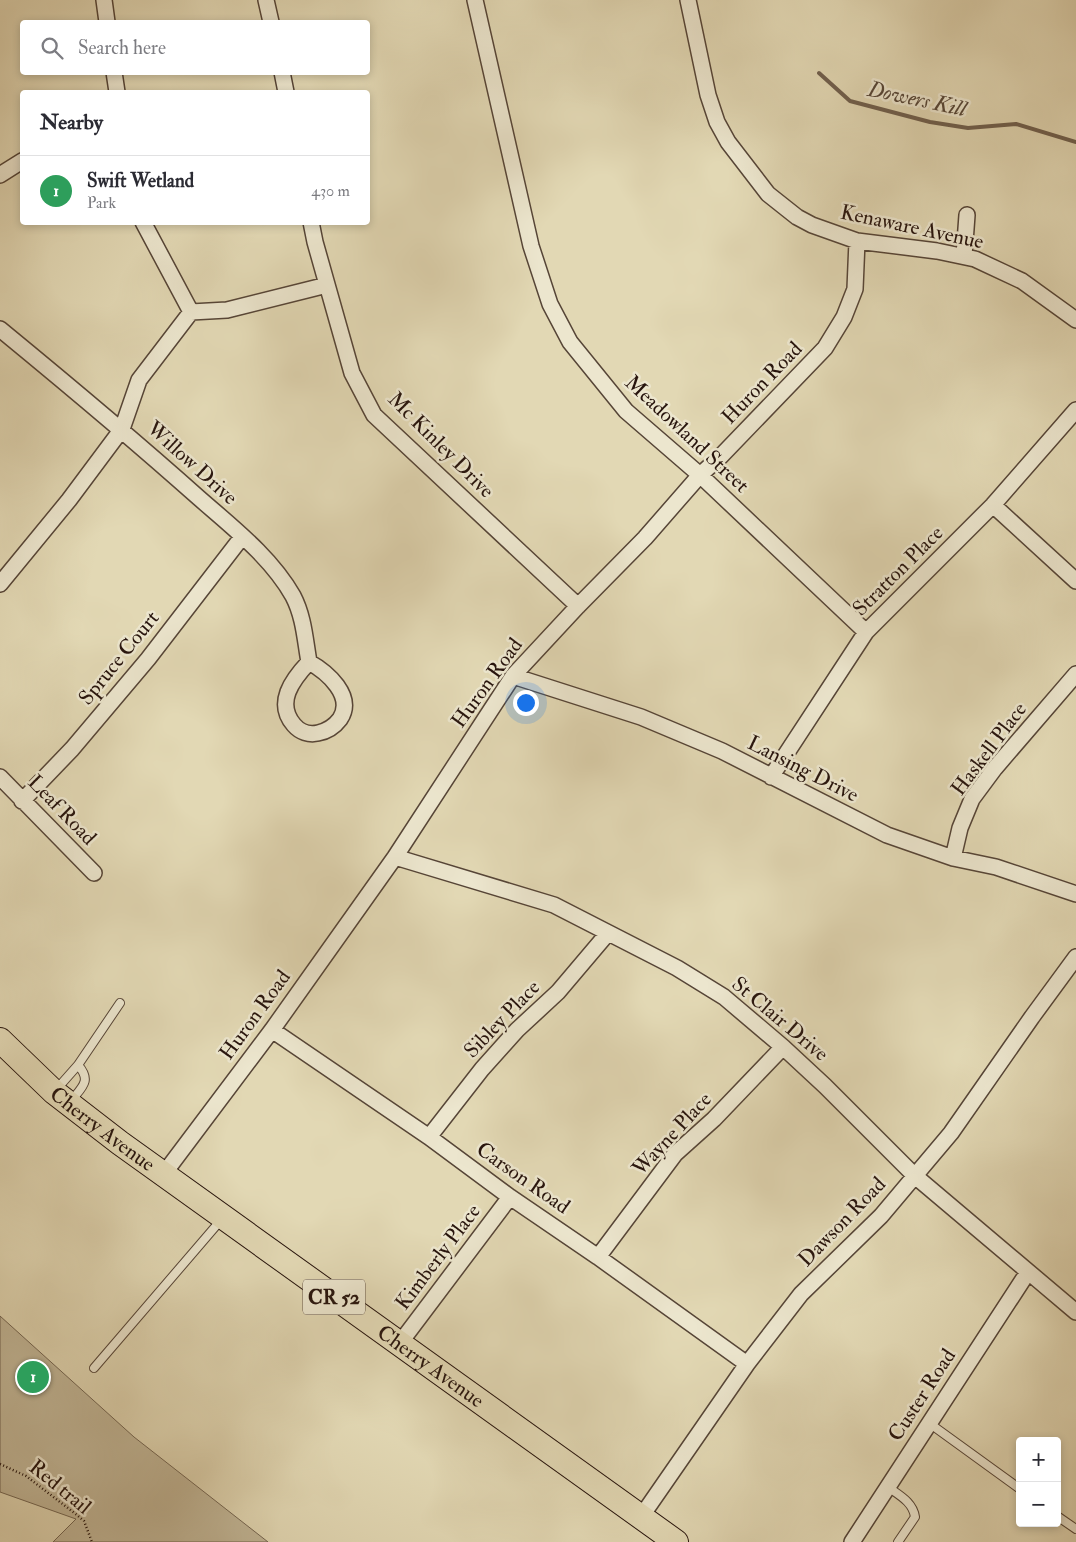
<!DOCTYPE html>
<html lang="en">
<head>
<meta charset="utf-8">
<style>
  :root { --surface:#fff; --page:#f7f7f7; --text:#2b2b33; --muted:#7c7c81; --line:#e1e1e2; --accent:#8f2418 }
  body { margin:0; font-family:"IM FELL Double Pica",serif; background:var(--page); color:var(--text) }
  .controls { position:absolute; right:15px; bottom:15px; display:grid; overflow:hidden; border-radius:5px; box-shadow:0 2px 8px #0003 }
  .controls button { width:45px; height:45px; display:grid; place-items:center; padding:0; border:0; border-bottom:1px solid var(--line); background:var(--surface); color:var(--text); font:25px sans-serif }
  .you { position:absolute; left:525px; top:702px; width:18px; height:18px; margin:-12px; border:4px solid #fff; border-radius:50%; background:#1a73e8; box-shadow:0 0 0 8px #1a73e833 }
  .badge { display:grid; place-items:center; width:32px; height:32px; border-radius:50%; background:var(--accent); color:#fff; font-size:16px; font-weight:700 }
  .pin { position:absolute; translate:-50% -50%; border:2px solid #fff; box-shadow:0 1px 5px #0006 }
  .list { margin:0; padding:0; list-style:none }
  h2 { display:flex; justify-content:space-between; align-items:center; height:65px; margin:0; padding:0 20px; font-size:21px }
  h2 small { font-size:16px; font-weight:400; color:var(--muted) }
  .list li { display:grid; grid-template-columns:32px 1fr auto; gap:15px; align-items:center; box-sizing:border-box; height:70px; padding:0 20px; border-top:1px solid var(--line) }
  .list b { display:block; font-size:19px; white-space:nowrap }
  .list p { margin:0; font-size:16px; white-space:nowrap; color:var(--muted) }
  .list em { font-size:16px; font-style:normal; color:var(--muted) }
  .icon { flex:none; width:28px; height:28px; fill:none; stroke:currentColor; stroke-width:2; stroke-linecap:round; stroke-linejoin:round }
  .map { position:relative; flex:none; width:1076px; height:1542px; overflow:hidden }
  .search { position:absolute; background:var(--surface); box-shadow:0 2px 8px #0003; left:20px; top:20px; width:350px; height:55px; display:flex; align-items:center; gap:12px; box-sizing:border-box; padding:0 18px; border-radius:5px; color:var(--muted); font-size:19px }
  .panel { position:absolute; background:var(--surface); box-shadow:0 2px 8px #0003; left:20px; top:90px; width:350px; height:135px; border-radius:5px }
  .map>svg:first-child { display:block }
  .green { fill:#c2b798; stroke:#746652 }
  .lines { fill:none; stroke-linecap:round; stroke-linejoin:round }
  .stream { stroke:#71614f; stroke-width:4 }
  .service-casing { stroke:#564537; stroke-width:10 }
  .minor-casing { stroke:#564537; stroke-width:18 }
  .primary-casing { stroke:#27140d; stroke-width:26 }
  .path { stroke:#27140d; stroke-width:2.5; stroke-dasharray:1 2.5; stroke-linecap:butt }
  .service { stroke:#ece6ce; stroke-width:8 }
  .minor { stroke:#ece6ce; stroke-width:15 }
  .primary { stroke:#e2d8b4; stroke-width:24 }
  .labels { text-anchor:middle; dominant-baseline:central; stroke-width:5; stroke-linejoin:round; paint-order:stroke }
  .shield { fill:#ece6ce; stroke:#625347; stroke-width:1 }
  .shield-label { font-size:20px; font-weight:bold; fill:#27140d }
  .street-label { font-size:21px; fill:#27140d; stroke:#ece6ce }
  .water-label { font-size:22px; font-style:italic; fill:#584839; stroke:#ece6ce }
</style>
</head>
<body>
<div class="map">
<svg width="1076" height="1542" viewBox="0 0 1076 1542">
  <rect width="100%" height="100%" fill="#e2d8b4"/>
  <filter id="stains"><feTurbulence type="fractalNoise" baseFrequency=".004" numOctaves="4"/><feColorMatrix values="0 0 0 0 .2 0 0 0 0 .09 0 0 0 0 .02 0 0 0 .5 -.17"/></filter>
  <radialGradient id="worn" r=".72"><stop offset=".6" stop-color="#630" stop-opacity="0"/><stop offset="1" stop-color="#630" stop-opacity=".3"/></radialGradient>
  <!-- green -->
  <path class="green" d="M0,1316L134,1437L268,1542H53L76,1519L0,1492Z"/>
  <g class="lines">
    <!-- stream -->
    <path class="stream" d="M819,73L850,101L930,122L968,128L1016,124L1076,142"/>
    <!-- service casing -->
    <g class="service-casing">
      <path id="service" d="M55,1091L78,1065L120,1003
        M71,1101C82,1087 92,1081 78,1065
        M94,1368L221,1220
        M929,1423L1020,1489
        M888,1487C899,1495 913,1502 915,1517L898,1542
        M1057,1516L1076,1529"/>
    </g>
    <!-- minor casing -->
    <g class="minor-casing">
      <path id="minor" d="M104,0L107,22
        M266,0L271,22
        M475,0L531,246L550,304L570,342L626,411L700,475L866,632
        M688,0L708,95L717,122L728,142L768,194L797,217L812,225L857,241L937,251L975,259L1022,281L1076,320
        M114,72L117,92
        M282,72L286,92
        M0,175L22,161
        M143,222L191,312
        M311,222L315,242L352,373L374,415L578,606
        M964,256L967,215
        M0,329C67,384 134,440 199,498C232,527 271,557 293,596C304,617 305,640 309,662
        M993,505L1076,581
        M0,584L69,500L122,429L139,380L191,312L227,310L327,285
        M309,662C327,672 355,696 340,719C334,727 328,731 318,733C309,735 300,732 294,725C275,703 292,680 309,662Z
        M513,676L641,717L722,751L887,835L953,858L996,867L1076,894
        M0,777L94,873
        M771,777L866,632L993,505L1076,410
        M22,801L72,749L148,659L242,537
        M395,857L554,905L677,968L724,997L783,1047L825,1086L915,1176L1076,1312
        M953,858L960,828L972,799L995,768L1076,674
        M272,1030L429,1137L510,1197L598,1257L747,1364
        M429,1137L482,1069L517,1030L558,992L608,933
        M163,1175L272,1030L395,857L513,676L578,606L645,538L700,475L721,456L825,348L844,317L855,289L857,241
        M598,1257L675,1154L714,1119L783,1047
        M400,1343L510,1197
        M641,1517L747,1364L801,1294L881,1216L951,1133L1032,1017L1076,957
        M852,1542L1028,1272"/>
    </g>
    <!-- primary casing -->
    <g class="primary-casing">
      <g id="primary">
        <path id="s1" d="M0,1040L54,1092L120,1143L676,1542"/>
      </g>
    </g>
    <!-- path -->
    <path class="path" d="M0,1464L26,1476L77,1515L84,1521L92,1542"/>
    <!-- service -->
    <use href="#service" class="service"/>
    <!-- minor -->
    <use href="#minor" class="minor"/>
    <!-- primary -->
    <use href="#primary" class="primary"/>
  </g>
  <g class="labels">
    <!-- shield labels -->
    <rect class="shield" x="303" y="1279.5" width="62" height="35" rx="4"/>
    <g class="shield-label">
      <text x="334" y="1297">CR 52</text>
    </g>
    <!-- street labels -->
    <g class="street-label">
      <text transform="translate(912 227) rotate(12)">Kenaware Avenue</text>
      <text transform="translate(762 383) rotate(-46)">Huron Road</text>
      <text transform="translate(687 434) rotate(43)">Meadowland Street</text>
      <text transform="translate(441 445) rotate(45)">Mc Kinley Drive</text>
      <text transform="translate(192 463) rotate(42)">Willow Drive</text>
      <text transform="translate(898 571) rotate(-45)">Stratton Place</text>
      <text transform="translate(119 658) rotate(-51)">Spruce Court</text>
      <text transform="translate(487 683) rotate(-54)">Huron Road</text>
      <text transform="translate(989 749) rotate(-53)">Haskell Place</text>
      <text transform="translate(803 769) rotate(27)">Lansing Drive</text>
      <text transform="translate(62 810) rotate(46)">Leaf Road</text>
      <text transform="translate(255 1015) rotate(-54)">Huron Road</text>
      <text transform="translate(502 1019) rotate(-46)">Sibley Place</text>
      <text transform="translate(780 1019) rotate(40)">St Clair Drive</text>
      <text stroke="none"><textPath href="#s1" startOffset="136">Cherry Avenue</textPath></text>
      <text transform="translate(672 1134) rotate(-47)">Wayne Place</text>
      <text transform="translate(523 1178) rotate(35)">Carson Road</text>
      <text transform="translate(842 1222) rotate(-46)">Dawson Road</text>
      <text transform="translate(438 1257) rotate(-53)">Kimberly Place</text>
      <text stroke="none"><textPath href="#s1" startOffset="541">Cherry Avenue</textPath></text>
      <text transform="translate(922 1395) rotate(-57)">Custer Road</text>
      <text transform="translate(60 1487) rotate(39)">Red trail</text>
    </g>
    <!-- water labels -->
    <g class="water-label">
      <text transform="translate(917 99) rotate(12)">Dowers Kill</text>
    </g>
  </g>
  <rect width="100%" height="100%" filter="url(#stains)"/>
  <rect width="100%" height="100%" fill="url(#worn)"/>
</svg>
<div class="controls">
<button>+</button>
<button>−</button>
</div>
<div class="you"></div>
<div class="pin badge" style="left:33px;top:1377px;background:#2e9e5b">1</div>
<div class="search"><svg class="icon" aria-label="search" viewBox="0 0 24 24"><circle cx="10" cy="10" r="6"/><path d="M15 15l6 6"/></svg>Search here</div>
<section class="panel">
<h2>Nearby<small></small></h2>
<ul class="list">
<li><span class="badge" style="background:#2e9e5b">1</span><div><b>Swift Wetland</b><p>Park</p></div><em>430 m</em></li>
</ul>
</section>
</div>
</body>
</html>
